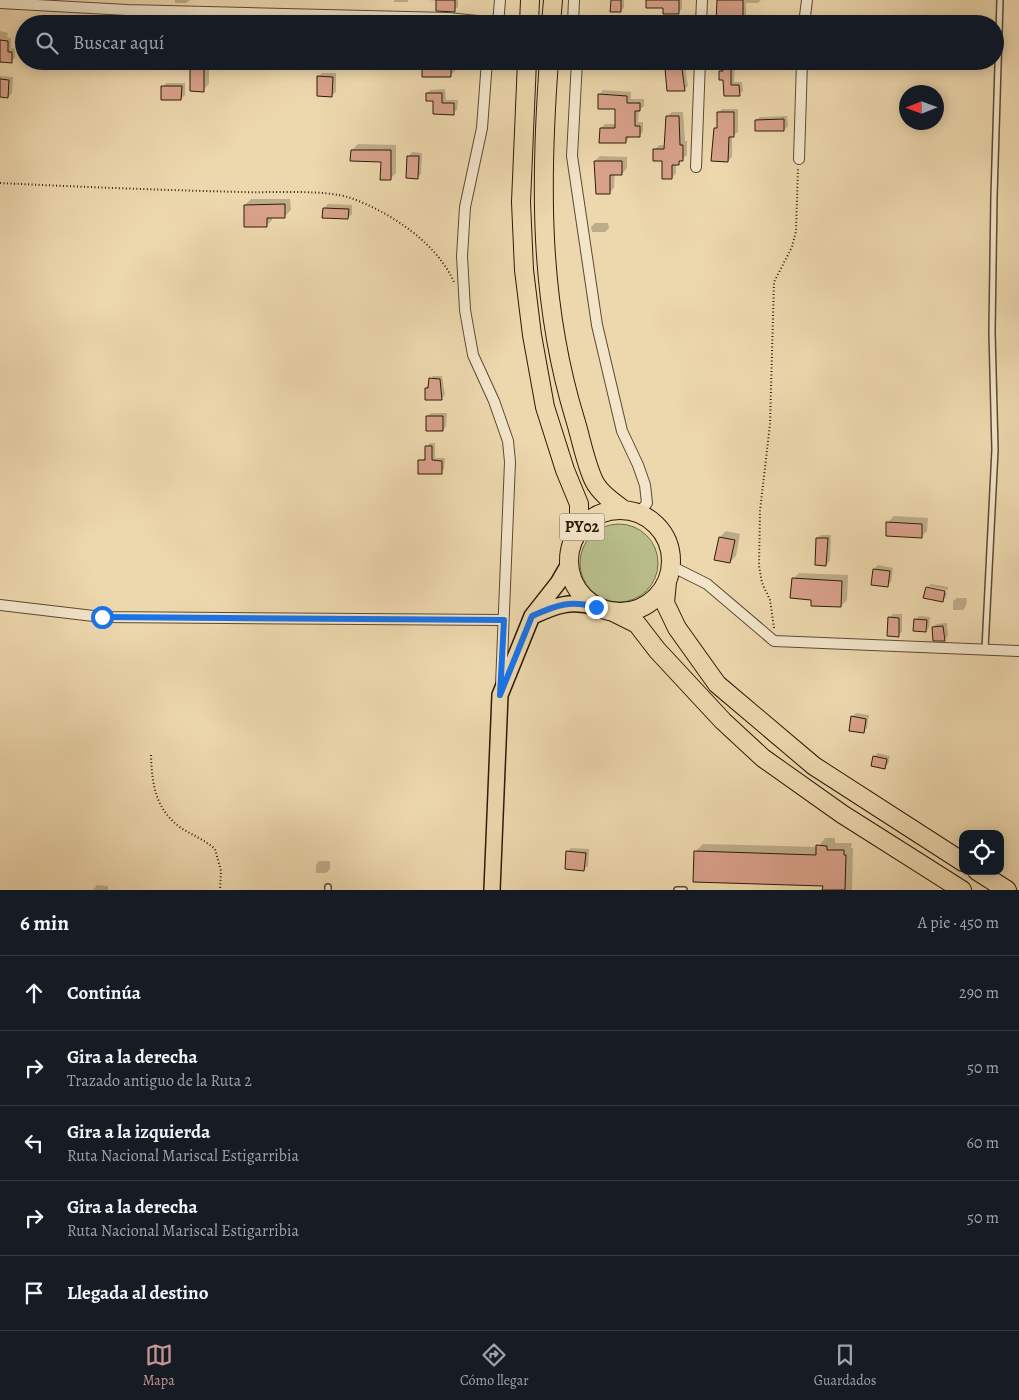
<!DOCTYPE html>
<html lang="es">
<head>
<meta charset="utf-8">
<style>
  :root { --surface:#171b24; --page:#242831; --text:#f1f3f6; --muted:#9ea1a6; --line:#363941; --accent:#c59692 }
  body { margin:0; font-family:Alegreya,serif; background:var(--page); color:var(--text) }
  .controls { position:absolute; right:15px; bottom:15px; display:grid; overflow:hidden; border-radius:10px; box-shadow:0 2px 12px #0003 }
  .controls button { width:45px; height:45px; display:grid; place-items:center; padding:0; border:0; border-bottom:1px solid var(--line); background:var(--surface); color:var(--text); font:25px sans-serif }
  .compass { position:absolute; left:899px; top:85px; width:45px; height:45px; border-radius:50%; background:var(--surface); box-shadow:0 2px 12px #0003; rotate:269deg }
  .stop { position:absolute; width:15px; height:15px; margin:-11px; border:4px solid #1a73e8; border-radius:50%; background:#fff }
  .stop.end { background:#1a73e8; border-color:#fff; box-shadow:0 1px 5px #0008 }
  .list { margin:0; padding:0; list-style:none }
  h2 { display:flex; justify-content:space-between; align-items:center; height:65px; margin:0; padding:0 20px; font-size:21px }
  h2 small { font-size:16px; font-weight:400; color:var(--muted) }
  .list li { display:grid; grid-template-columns:32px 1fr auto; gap:15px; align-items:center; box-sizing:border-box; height:75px; padding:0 20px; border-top:1px solid var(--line) }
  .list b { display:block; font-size:19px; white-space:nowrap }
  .list p { margin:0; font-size:16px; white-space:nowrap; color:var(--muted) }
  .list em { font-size:16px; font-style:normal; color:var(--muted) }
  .icon { flex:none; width:28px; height:28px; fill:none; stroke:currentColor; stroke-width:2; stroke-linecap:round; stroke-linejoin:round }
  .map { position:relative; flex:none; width:1019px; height:890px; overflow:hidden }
  .search { position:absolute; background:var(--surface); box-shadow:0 2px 12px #0003; left:15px; right:15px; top:15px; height:55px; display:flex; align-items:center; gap:12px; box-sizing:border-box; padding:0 18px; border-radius:28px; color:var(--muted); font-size:19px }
  .sheet { height:440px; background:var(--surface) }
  nav { display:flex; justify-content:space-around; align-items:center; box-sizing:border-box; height:70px; border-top:1px solid var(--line); background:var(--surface); font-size:14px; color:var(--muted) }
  nav a { display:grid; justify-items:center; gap:2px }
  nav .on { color:var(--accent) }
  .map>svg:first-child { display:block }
  .green { fill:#b8be8a; stroke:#716d4a }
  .shadow { fill:#0003 }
  .building { fill:#d9a18a; stroke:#2a1c09 }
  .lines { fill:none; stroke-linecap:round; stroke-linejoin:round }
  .lane-casing { stroke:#5b4b32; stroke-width:8 }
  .street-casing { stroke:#5b4b32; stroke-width:12 }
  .primary-casing { stroke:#2a1c09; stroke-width:18 }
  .highway-casing { stroke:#2a1c09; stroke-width:20 }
  .path { stroke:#2a1c09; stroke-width:2; stroke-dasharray:1 2.5; stroke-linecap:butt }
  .lane { stroke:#f3e5ca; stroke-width:5 }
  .street { stroke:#f3e5ca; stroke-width:10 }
  .primary { stroke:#edd7ad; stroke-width:15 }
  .highway { stroke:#edd7ad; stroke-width:18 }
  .route { stroke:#1a73e8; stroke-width:6 }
  .labels { text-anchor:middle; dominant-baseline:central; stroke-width:4; stroke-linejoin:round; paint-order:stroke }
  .shield { fill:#f3e5ca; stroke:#665843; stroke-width:1 }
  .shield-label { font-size:16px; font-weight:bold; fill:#2a1c09 }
</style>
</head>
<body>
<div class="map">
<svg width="1019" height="890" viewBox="0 0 1019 890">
  <rect width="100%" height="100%" fill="#edd7ad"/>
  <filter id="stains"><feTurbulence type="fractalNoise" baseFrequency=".004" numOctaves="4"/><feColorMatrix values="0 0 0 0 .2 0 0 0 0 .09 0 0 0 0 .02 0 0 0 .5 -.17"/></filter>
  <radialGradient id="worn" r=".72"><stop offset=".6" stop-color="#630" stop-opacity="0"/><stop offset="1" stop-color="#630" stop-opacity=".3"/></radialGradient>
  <!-- green -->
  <path class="green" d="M580 563a39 39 0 1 1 78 0a39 39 0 1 1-78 0Z"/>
  <!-- shadow -->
  <path class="shadow" d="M175,0H190L186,3H175Z
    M394,0H409L407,2H394Z
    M428,0H458V7L454,10L437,1Z
    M612,0H624V8L620,11Z
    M647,0H682V9L678,12Z
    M717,0H761L758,3H746V18L742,21Z
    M449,22V24H431L432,23Z
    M0,31L8,33L7,37L11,38V48L15,49V58L11,61H0Z
    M192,61H209V84L203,90Z
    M358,61H379L378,63Z
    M428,61L455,63V71L450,76L423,67Z
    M724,61H735L734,82H742L743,91L739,94L720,71L724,67Z
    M670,66H685L688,86L684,90L667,69Z
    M322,73H336V92L332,95L318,77Z
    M0,76L13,77L12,93L8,97L0,96Z
    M166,83H185V95L181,99L163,87Z
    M445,89L446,100H458L457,110L453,113L427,93L431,90Z
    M603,90L631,92V99H644V106L639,110L638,122H643V131L639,136H630L626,142L601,128L605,124H616L617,108L599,95Z
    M722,109H738V132L732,136V157L728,161L715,129L719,125V112Z
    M672,112H683L685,141H687V155L676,164V173L672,178L663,160L655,150L659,145H665L667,117Z
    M787,116L788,126L784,130L756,120L760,117Z
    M358,144L396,145V173L390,179L382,161L352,150Z
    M412,152L422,153L421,174L417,177L409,156Z
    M600,156L627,157V168L622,174L615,173L614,188L609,193L595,161Z
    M251,199H290L291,210L285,216H272V220L266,226L245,205Z
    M328,204L352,205V214L348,218L324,208Z
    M595,223H608L609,228L605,232H592L591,227Z
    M433,376H442L445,395L442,398L426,388Z
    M431,413H447L446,426L443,430L427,416Z
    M430,443H435V458H445L444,469L441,473L419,461L426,458L427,446Z
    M894,516L928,518L927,531L921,537L888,522Z
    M726,531L740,534L736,556L730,562L720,537Z
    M821,535H831L830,561L826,565L817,538Z
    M878,565L893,568L891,582L887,586L874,569Z
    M799,573L848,575L847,600L841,606L812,599L793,579Z
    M931,584L948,587V590L928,586Z
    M928,586V588L947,593L946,597L942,601L925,597Z
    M957,598H967L966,606L963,610H953V601Z
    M893,614H902V632L898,635L889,618Z
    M919,616L930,617L929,627L926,631L915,620Z
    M947,623L948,636L944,640L933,627L937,624Z
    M856,713L869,715L867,728L863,732L852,717Z
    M878,753L890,756L888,764L884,768L874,757Z
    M825,838H835V843H852L851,848H853L852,890H824V884L695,852L703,844L818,847Z
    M571,848L589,849L588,866L584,869L567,852Z
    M319,861H330V869L326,873H316V865Z
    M97,885L108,886V890H93Z"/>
  <!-- building -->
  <path class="building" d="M436,0H455V12L436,11Z
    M611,0H621V12H610Z
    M646,0H679V14H663V8H646Z
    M717,0H743V22H716Z
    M0,40L8,41V52H12V63L0,62Z
    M190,61H204V92L190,91Z
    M723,61H731V85H739L740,96H724L723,80H719V71H723Z
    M426,62H437V67H451V77H422V67H426Z
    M665,69H682L685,91H667Z
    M317,76L333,77L332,97L317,96Z
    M0,79L9,80L8,98L0,97Z
    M161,86H182L181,100H161Z
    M426,93H442V103H454V115L433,114V101H426Z
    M598,94L627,96V103H640V111H635V126H640V137H626V143H599L600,128H615V109H598Z
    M717,112H734V137H729L728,162L711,161L714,128H717Z
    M666,116H679L680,145H683V161H679V165H672V179H662V161H653V149H664Z
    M784,119V131H755V120Z
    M351,150H391V180H380L381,162L350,161Z
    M407,156H419L418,179L406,178Z
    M594,161H622V175H610V194H596Z
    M285,204V218H267V227H244V205Z
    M323,208L349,209L348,219L322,218Z
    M429,378L440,379L442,400H425V388H428Z
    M426,416H443V431H426Z
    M425,446H432V460L442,461V474H418V460H425Z
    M886,522L922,524V538L886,536Z
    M719,537L735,540L730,563L714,560Z
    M816,538H828L826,566L815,565Z
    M873,569L890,571L888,587L871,585Z
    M792,578L842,581L841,607L811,606V600L790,598Z
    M926,587L945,591L943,602L923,598Z
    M888,617L899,618V637L887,636Z
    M914,619L927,620L926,632L913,631Z
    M943,626L945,641H933L932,627Z
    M851,716L866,719L864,733L849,731Z
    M873,756L887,759L885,769L871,766Z
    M816,845L827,846V850H844V855H846L845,890H822L823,886L693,882L694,851L816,855Z
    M566,851L586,853L584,871L565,869Z"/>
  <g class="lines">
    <!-- lane casing -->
    <g class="lane-casing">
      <path id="lane" d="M985,649L995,450L992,332L994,196L1000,0
        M328,887V890
        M677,890H684"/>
    </g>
    <!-- street casing -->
    <g class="street-casing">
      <path id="street" d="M0,3L127,10L448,18L506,24
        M498,24L500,0
        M573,24L574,0
        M701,24L702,0
        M804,24L807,0
        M487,61L482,128L465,207L462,256L465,310L473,355L494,401L508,441L510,462L501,685
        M577,61L572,156L597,325L622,431L638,465L645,485L647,503L639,513
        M799,159L802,61
        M696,167L700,61
        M671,566L707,584L774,641L1019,651
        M0,605L102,617L503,620"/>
    </g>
    <!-- primary casing -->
    <g class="primary-casing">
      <path id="primary" d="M533,616C557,605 570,600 596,607
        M492,890L500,695L532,616L558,583L569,564"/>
    </g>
    <!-- highway casing -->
    <g class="highway-casing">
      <path id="highway" d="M529,24L530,0
        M551,24L553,0
        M527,61L521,202L524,270L532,335L545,407L565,470L579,504V530
        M549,61C540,183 539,301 575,419C581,438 585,462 594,481C600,493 613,502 624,510
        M569 561a51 51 0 1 1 102 0a51 51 0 1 1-102 0Z
        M667,582L665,603L677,628L717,684L814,766L963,862
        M613,612L637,624L657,650L723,721L763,758L842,814L962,890
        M977,871L1007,890"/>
    </g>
    <!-- path -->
    <path class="path" d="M0,183C81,187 161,190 242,192C272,193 324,189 351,198C391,213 436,242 454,282
      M774,628L770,600L762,583L759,566L760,511L770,424L774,282L792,247L796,231L798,169
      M151,755C152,784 155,809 181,828C192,835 205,840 215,849L221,871L220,890"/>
    <!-- lane -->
    <use href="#lane" class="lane"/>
    <!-- street -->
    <use href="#street" class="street"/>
    <!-- primary -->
    <use href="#primary" class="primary"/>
    <!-- highway -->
    <use href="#highway" class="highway"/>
  </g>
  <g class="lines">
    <!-- route -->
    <path class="route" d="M102,617L504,620L500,695L532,616C557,605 569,600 596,607"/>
  </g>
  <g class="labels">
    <!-- shield labels -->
    <rect class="shield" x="559.5" y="513.5" width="45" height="27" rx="4"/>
    <g class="shield-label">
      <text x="582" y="527">PY02</text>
    </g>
  </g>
  <rect width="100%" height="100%" filter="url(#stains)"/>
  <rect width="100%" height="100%" fill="url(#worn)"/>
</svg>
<div class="controls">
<button><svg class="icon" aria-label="locate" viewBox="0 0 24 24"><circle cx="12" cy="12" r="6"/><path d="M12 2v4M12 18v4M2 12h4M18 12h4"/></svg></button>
</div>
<svg class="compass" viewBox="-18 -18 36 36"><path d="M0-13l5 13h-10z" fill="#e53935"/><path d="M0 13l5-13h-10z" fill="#9ea1a6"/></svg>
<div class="stop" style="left:102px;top:617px"></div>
<div class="stop end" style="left:596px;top:607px"></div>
<div class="search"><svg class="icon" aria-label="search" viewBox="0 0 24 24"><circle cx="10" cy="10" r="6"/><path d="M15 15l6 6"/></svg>Buscar aquí</div>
</div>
<section class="sheet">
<h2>6 min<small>A pie · 450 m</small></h2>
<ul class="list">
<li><svg class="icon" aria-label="ahead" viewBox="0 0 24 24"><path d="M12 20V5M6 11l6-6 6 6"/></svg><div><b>Continúa</b></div><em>290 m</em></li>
<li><svg class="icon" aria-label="right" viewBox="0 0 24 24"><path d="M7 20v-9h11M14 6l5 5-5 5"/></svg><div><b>Gira a la derecha</b><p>Trazado antiguo de la Ruta 2</p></div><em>50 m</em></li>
<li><svg class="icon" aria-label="left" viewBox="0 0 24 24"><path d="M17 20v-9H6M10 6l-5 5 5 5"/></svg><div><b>Gira a la izquierda</b><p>Ruta Nacional Mariscal Estigarribia</p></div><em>60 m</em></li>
<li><svg class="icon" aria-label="right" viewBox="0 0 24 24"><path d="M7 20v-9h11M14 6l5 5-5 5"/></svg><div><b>Gira a la derecha</b><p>Ruta Nacional Mariscal Estigarribia</p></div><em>50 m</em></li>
<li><svg class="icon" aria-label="arrive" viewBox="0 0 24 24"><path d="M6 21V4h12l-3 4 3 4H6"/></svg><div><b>Llegada al destino</b></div></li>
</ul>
</section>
<nav>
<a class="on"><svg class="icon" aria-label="map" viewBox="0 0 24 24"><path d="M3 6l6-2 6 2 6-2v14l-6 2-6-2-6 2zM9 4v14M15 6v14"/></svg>Mapa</a>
<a><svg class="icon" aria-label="directions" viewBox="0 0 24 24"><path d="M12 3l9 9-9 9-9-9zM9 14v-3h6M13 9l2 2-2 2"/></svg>Cómo llegar</a>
<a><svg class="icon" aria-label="saved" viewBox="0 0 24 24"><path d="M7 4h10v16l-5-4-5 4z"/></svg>Guardados</a>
</nav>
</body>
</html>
